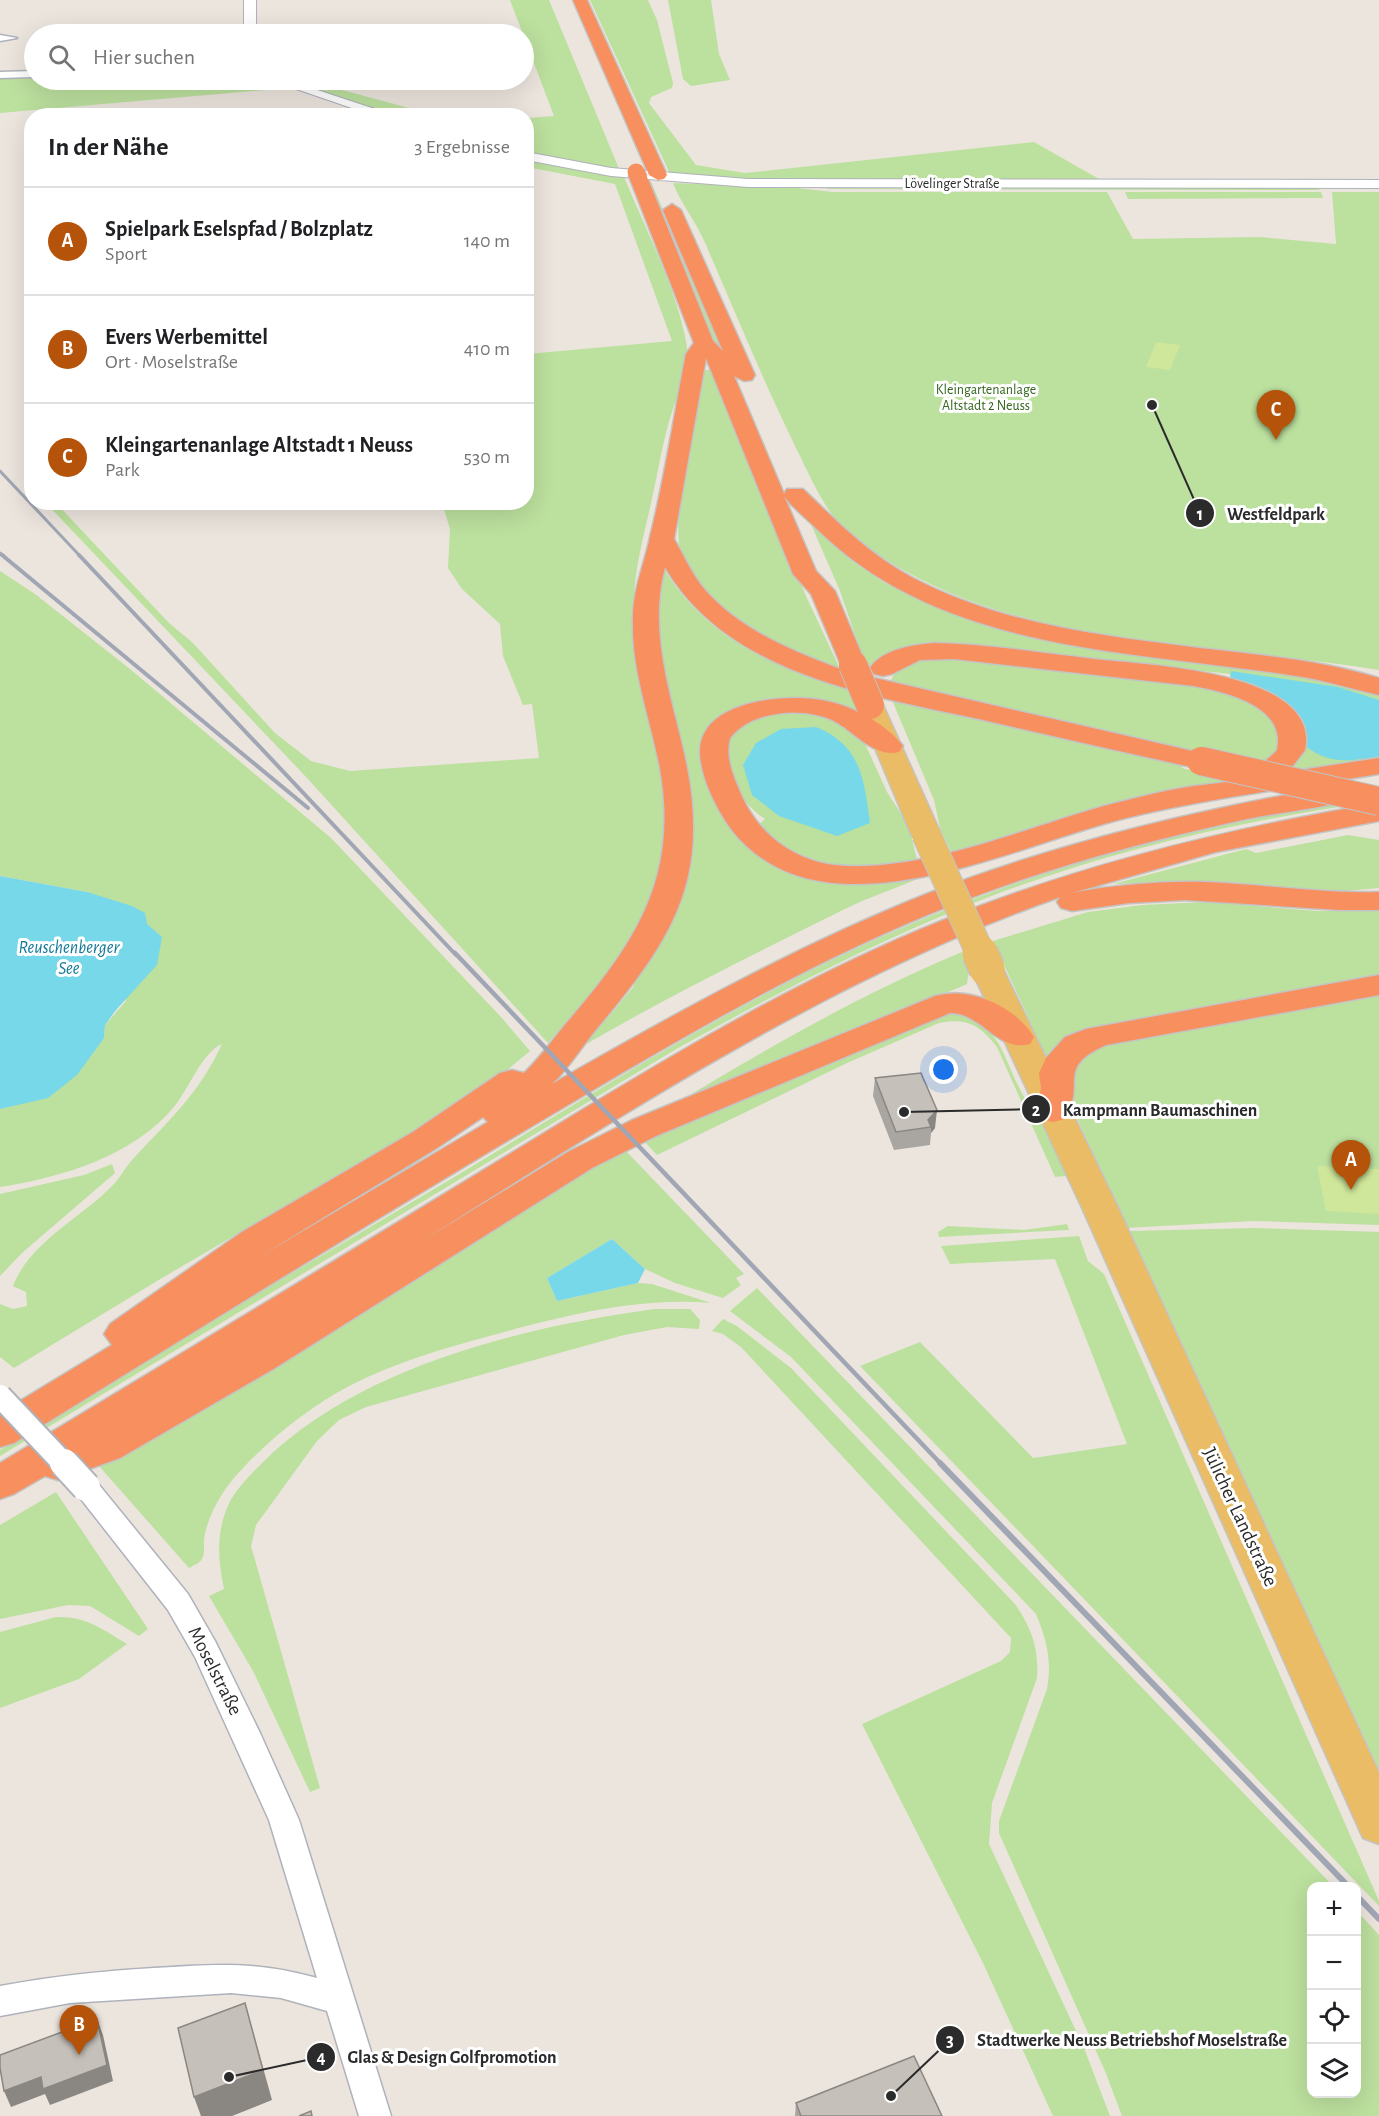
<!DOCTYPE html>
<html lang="de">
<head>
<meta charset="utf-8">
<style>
  :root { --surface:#fff; --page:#f2f2f2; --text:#202124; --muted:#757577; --line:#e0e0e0; --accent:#b45309 }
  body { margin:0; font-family:"Alegreya Sans",sans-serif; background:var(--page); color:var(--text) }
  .controls { position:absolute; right:18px; bottom:18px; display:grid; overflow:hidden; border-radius:12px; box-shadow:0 6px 24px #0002 }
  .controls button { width:54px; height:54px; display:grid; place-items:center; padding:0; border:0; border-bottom:2px solid var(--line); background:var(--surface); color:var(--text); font:30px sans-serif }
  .you { position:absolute; left:944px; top:1070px; width:21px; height:21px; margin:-15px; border:4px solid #fff; border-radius:50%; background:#1a73e8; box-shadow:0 0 0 9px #1a73e833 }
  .badge { display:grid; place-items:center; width:39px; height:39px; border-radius:50%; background:var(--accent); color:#fff; font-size:20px; font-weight:700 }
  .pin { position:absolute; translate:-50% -50px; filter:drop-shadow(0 2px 3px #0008) }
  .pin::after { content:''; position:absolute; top:32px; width:21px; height:18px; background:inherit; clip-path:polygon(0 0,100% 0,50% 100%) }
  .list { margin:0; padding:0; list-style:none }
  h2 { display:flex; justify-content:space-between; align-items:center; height:78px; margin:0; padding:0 24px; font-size:26px }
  h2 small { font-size:20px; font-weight:400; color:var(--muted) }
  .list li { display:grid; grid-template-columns:39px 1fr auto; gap:18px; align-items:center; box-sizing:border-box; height:108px; padding:0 24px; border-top:2px solid var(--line) }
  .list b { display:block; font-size:22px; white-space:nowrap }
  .list p { margin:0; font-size:20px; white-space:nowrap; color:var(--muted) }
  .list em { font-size:20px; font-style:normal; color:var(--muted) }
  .icon { flex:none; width:33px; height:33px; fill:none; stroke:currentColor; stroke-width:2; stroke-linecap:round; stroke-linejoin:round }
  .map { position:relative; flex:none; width:1379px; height:2116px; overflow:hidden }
  .search { position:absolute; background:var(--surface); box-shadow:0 6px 24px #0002; left:24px; top:24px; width:510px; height:66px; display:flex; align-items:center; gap:15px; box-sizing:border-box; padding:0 21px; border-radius:33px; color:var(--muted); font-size:22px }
  .panel { position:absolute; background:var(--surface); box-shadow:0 6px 24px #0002; left:24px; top:108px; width:510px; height:402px; border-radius:24px }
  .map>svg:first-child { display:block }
  .green { fill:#bce09e }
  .pitch { fill:#cfe79a }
  .water { fill:#77d8e9 }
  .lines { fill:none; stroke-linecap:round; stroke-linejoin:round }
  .minor-casing { stroke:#afb2bb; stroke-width:3 }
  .tertiary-casing { stroke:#afb2bb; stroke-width:2 }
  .primary-casing { stroke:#c4c4c4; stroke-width:3 }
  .motorway-casing { stroke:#c4c4c4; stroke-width:3 }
  .minor { fill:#fff; fill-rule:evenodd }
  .tertiary { fill:#fff; fill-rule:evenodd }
  .primary { fill:#eabc65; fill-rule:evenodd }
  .motorway { fill:#f78f5f; fill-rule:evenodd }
  .rail-far3 { stroke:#a1a6b5; stroke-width:3 }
  .rail-far2 { stroke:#a1a6b5; stroke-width:4 }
  .rail-far1 { stroke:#a1a6b5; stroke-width:4.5 }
  .rail { stroke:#a1a6b5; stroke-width:6 }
  .minor-bridge-far1-casing { stroke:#afb2bb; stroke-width:26; stroke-linecap:butt }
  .minor-bridge-casing { stroke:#afb2bb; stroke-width:32; stroke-linecap:butt }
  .primary-bridge-far1-casing { stroke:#c4c4c4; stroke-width:30; stroke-linecap:butt }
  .primary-bridge-casing { stroke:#c4c4c4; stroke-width:38; stroke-linecap:butt }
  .motorway-bridge-far1-casing { stroke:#c4c4c4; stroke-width:19; stroke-linecap:butt }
  .motorway-bridge-casing { stroke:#c4c4c4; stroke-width:30; stroke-linecap:butt }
  .minor-bridge-far1 { stroke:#fff; stroke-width:22 }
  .minor-bridge { stroke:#fff; stroke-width:28 }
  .primary-bridge-far1 { stroke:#eabc65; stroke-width:28 }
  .primary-bridge { stroke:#eabc65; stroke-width:35 }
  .motorway-bridge-far1 { stroke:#f78f5f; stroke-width:17 }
  .motorway-bridge { stroke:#f78f5f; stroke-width:28 }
  .wall { fill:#a9a5a0 }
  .shaded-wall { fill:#8a8682 }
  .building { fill:#c5c0ba; stroke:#8a8682; stroke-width:1.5 }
  .labels { text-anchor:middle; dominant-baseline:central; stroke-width:6; stroke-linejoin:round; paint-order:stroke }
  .far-street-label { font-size:14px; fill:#2b2b2b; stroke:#fff }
  .far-park-label { font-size:14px; fill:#35661e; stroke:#fff }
  .water-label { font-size:18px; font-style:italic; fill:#147997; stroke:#fff }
  .near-street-label { font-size:20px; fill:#2b2b2b; stroke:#fff }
  .leader { fill:none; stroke:#2b2b2b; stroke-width:2 }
  .callout-dot { fill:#2b2b2b; stroke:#fff; stroke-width:2 }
  .mark-label { font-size:18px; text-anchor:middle; font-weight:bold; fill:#fff }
  .callout-label { font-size:18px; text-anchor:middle; font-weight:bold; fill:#2b2b2b; stroke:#fff; stroke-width:6; stroke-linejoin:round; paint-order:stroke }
</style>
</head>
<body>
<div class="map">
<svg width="1379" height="2116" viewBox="0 0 1379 2116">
  <rect width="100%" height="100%" fill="#ece5de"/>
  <!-- green -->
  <path class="green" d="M510,0H549L620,171L527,153V118L554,116Z
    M590,0H648L657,20L673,83L672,88L651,97L649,103L696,165L745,173L1034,142L1099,179H1312L1309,181L786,182L671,176Z
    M668,0H711L719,54L730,80L691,86L683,79Z
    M34,78L194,83L264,80L289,88L0,113V79Z
    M282,80H305L435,115H397Z
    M527,160L624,177C645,228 683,302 688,355C690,378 678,393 672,412C663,439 659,467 653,494C646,528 635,564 634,599C632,628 633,658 640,687C648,724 663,762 666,800C674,901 611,972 548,1043L307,778L46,503H56L169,623L193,643L275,733L311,761L350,771L539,758L532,704L523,705L503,656L500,624L462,589L448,568L450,529L442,503L526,502L527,354L672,341L615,184L527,167Z
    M645,182H651L752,415L817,576Z
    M673,183L797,188L832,192H1107L1133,239L1260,237L1336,244L1332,192H1379V670C1219,643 1025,649 885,559C871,550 855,540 843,528C823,507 810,476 797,450C764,383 736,314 706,245C697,223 681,204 673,183Z
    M829,186L1317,188L1320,190L827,189Z
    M1125,192H1321L1323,198L1128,199Z
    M712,369L806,596L841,671C787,651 686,611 679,543C676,517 682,492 686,466C692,434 697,402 703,371Z
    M807,515L852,561L885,583L962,616L1074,645L1325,680L1379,694V761L1293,773L1289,770C1306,749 1305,742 1294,718L1195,676L1230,679V674L1037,653L960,648L872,668L868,673L840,591Z
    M661,564C701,634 774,670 850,689L861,717L755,706L709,764L784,864L925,875C899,888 871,896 845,909C752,955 659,1001 569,1054L610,1015L634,986V981C668,932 698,863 692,802C687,750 665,699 657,646C654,621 660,590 661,564Z
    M0,571L35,594L130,669L331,838L501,1017L530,1051L482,1091L162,1278L14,1368L0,1357V1304L13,1309L27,1306L26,1292L13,1286C30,1242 81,1218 113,1185C120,1178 125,1168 132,1160C169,1120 199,1094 222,1044C202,1052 188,1091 173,1108C133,1156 60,1178 0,1187V1109L13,1106L104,1038L105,1025L126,1001L87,892L0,876Z
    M966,659L1184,684C1210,689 1302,707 1279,752C1277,757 1270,761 1266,766L1198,754L890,684C899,652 939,659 966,659Z
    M892,700L1184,764L1182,768L1233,780L1082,813L952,854L940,828L934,800Z
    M797,711L827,716L862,737L887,792L916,837L912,839L918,864C876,871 824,873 785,851C775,845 766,834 757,826L765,819C736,799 728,774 726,741C749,718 765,713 797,711Z
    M1379,797V801C1235,821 1089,855 954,911C859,950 768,998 678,1048L0,1456V1450C149,1358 300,1268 451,1179C614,1081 775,976 953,907C1089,853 1235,818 1379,797Z
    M1348,835L1379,840V888L1346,891L1182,882L1113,884L1246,849L1256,853Z
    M1206,902L1317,911H1379V978L1103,1026L1049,1063L993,941L1088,912L1142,905Z
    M962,952L969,968L967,984L641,1124C746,1061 849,999 962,952Z
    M1379,996V1225L1253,1221L1126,1228L1066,1093C1068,1061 1085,1052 1113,1043Z
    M951,1013C1004,1025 1000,1054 1023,1095C1027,1103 1036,1108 1041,1116C1051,1135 1058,1156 1066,1176L1055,1177L997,1047C981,1026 967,1017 939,1023L847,1063L657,1155L644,1141L933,1016Z
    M624,1149L744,1274L736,1278L741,1285L723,1298L675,1283L645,1269L612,1239L547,1278L557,1301L638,1283L652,1284L711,1303C638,1297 567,1315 497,1334C448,1347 396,1362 351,1385C311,1406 274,1435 243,1468C226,1485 210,1510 205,1534C203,1541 205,1550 203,1557C201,1563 194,1565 189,1568L99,1466L277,1363L578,1173Z
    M112,1164L115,1173L22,1253L0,1276V1194L84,1175Z
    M1067,1224L1069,1230L939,1237L938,1232L948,1226L1024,1230Z
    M1255,1228L1379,1232V1770L1130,1231Z
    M1079,1236L1088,1261L1104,1274L1379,1901V1906L860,1366L920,1342L1033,1458L1127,1444L1055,1259L950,1264L941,1246Z
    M757,1288L1333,1886H1312V2094H1356L1357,1911L1379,1935V2116H1122L1105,2071L999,1833V1821L1047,1689C1052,1661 1047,1641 1036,1614L791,1357L730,1311Z
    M655,1309H690L700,1320L699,1329L667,1327L624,1335L366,1407L339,1420L317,1441L256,1525L251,1546L320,1788L310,1792L253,1671L209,1596L224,1589C218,1560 216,1536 227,1508C233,1492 250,1475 263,1462C360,1366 523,1327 655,1309Z
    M723,1319L737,1326L791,1368L1015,1604C1032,1628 1039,1650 1037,1678L992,1803L989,1844L1084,2048L1110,2116H1053L983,1963L862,1724L1001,1661L1010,1652L1011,1638L741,1347L723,1334L712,1331Z
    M56,1492L148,1629L139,1636L90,1606L68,1605L0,1619V1525Z
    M56,1617C86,1616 102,1629 127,1644L79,1679L0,1708V1632Z"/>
  <!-- pitch -->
  <path class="pitch" d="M1156,342L1180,345L1170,370L1146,367Z
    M1317,1166L1379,1169V1214L1326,1211Z"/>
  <!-- water -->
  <path class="water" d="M1231,671L1338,687L1379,700V757C1349,760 1332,766 1305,746L1307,736L1297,716L1230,681Z
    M816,727C861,745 864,779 870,823L837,836L779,816L752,795L743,765L756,743L781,729Z
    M0,876L87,892L132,906L145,913L147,924L162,937L157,965L116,1010L105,1025L104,1038L77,1075L48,1098L0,1109Z
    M612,1239L645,1269L638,1283L557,1301L547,1278Z"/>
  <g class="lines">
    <!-- minor casing -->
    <g class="minor-casing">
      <path id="minor" d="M0,35L17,38L0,41Z
        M34,71V77L0,78V72Z
        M205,80H221L216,83Z
        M86,1477L95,1480L188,1594L215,1641L260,1733L299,1820L391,2116H359L327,2011L281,1998L231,1993L70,2003L0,2016V1986C54,1976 100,1971 154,1968C216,1964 256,1961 317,1978L269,1820L195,1657L168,1610L77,1494L73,1487L77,1480Z"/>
    </g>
    <!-- tertiary casing -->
    <g class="tertiary-casing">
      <path id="tertiary" d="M244,0H256V34H244Z
        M270,80H287L396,116H375Z
        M526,152L611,168L748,179L1379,180V188L748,187L611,176L526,160Z"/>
    </g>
    <!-- primary casing -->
    <g class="primary-casing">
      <path id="primary" d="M870,697L880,699L883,705L941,834L936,840L926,843L916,840L911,834L857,705L860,699Z
        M987,959L998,962L1003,969L1119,1210L1379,1773V1844L1363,1838L1083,1210L971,969L976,962Z"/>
    </g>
    <!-- motorway casing -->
    <g class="motorway-casing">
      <path id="motorway" d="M573,0H587L667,175L664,179L658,180L649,175Z
        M639,174L648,179L713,341L723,351L663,210L672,204L681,210L755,375L752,380L744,381L734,376L784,494L787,489H803C837,522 870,555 913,578C1001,624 1101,636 1199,648C1260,655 1320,660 1379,678V695C1349,688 1321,679 1290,675C1128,650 941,652 816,528C806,518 793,508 784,496L816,571L835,591L866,665L862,671L853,673L1201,753L1211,755L1215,761L1211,767L1201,769C1131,754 1062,738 992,722C877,696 730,678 665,567C649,626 667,684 681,741C713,870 680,930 598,1027C582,1046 570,1067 552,1084C674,1014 798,945 929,893C1065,840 1208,808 1351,783L1361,786L1365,792L1361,798C1322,808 1281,812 1242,820C1143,842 1046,868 952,905C802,964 662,1049 524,1131C353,1233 183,1338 14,1443L0,1447V1413L112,1345L104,1334L110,1324L242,1232L413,1132L500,1073L512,1070L524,1073C542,1056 555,1036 571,1018C638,940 679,875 660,768C651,721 633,674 633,626C632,590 643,570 650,537C665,477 674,415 686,354L694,343L630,179ZM706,358L793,574L811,594L843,670C794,652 740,630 705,590C692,575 684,556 674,539ZM483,1117L488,1122L259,1257L437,1148Z
        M934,643C988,644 1040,653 1094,659C1142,665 1322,670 1305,750L1288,772L1379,758V774C1294,788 1209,798 1126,818C1014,845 823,945 732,830C717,810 701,778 700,752C700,699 789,693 826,701C852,706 887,724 903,746L899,752C874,758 855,732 834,721C805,706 751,710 730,738C724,759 735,780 743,799C760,835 794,860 834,865C919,874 1022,829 1104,806C1132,799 1160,791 1188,787C1205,784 1222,784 1238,779C1244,778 1273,756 1277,750C1287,706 1226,692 1194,686L954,659L920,660L892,674L883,676L874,674L870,668C883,649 913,645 934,643Z
        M1379,803V821L1216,852L1072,893C1115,885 1160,881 1204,882C1263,884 1320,894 1379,892V910H1340L1185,900L1129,903L1072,911L1061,908L1057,902L1060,897C830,978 626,1113 420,1242L568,1152L632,1120L935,996C970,986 1015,1006 1034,1037L1030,1044C997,1053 983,1013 950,1013L656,1136L592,1168L275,1368L120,1458L58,1480L45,1476L14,1494L0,1499V1463C168,1362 336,1260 503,1158C646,1071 790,981 946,919C1085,863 1231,828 1379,803Z
        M1379,975V995L1106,1045C1054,1068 1087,1083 1065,1119L1053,1122L1041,1119L1036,1111L1041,1088L1039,1073L1046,1058L1065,1037L1086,1029Z"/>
    </g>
    <!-- minor -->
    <use href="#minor" class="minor"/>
    <!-- tertiary -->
    <use href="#tertiary" class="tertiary"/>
    <!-- primary -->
    <use href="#primary" class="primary"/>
    <!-- motorway -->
    <use href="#motorway" class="motorway"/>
    <!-- rail-far3 -->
    <path class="rail-far3" d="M0,471L80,556
      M0,553L4,556"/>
    <!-- rail-far2 -->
    <path class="rail-far2" d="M2,555L308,808
      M79,555L456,955"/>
    <!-- rail-far1 -->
    <path class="rail-far1" d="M455,953L942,1465"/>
    <!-- rail -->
    <path class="rail" d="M940,1463L1348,1886
      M1356,1895L1379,1919"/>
    <!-- minor-bridge-far1 casing -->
    <g class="minor-bridge-far1-casing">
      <path id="minor-bridge-far1" d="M0,1396L65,1465"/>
    </g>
    <!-- minor-bridge casing -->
    <g class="minor-bridge-casing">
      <path id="minor-bridge" d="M64,1463L86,1487"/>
    </g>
    <!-- primary-bridge-far1 casing -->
    <g class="primary-bridge-far1-casing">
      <path id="primary-bridge-far1" d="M926,834L981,955"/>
    </g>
    <!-- primary-bridge casing -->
    <g class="primary-bridge-casing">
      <path id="primary-bridge" d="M980,953L987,969"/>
    </g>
    <!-- motorway-bridge-far1 casing -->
    <g class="motorway-bridge-far1-casing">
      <path id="motorway-bridge-far1" d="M636,172L639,179"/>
    </g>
    <!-- motorway-bridge casing -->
    <g class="motorway-bridge-casing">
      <path id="motorway-bridge" d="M853,665L870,705
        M1201,761L1379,801"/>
    </g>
    <!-- minor-bridge-far1 -->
    <use href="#minor-bridge-far1" class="minor-bridge-far1"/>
    <!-- minor-bridge -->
    <use href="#minor-bridge" class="minor-bridge"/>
    <!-- primary-bridge-far1 -->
    <use href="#primary-bridge-far1" class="primary-bridge-far1"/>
    <!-- primary-bridge -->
    <use href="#primary-bridge" class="primary-bridge"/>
    <!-- motorway-bridge-far1 -->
    <use href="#motorway-bridge-far1" class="motorway-bridge-far1"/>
    <!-- motorway-bridge -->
    <use href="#motorway-bridge" class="motorway-bridge"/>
  </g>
  <!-- wall -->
  <path class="wall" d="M875,1078L935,1128L931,1133L930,1145L894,1150L873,1096Z
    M796,2103L942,2116H795Z"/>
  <!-- shaded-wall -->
  <path class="shaded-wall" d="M937,1110L935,1128L931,1133V1127L928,1120Z
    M245,2003L272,2100L232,2116H201L194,2097Z
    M97,2019L103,2035L113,2081L50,2105L45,2094L11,2107L4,2091Z"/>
  <!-- building -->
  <path class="building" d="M921,1073L937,1110L928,1120L931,1127L896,1132L875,1078Z
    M245,2003L263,2070L194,2097L178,2028Z
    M97,2019L107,2065L43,2089L41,2077L4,2091L0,2068V2055Z
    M914,2056L942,2116H801L796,2103Z
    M311,2111L312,2116H299Z"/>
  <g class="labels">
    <!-- far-street labels -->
    <g class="far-street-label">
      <text x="952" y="184">Lövelinger Straße</text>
    </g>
    <!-- far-park labels -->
    <g class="far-park-label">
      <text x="986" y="390">Kleingartenanlage<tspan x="986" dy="16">Altstadt 2 Neuss</tspan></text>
    </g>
    <!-- water labels -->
    <g class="water-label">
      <text x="69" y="948">Reuschenberger<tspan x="69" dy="21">See</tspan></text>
    </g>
    <!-- near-street labels -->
    <g class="near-street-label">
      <text transform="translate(1240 1517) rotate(65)">Jülicher Landstraße</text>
      <text transform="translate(215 1671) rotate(63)">Moselstraße</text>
    </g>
  </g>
  <!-- callouts -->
  <path class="leader" d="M1152 405L1200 513M904 1112L1036 1109M891 2096L950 2040M229 2077L321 2057"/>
  <g class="callout-dot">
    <circle cx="1152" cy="405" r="6"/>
    <circle cx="904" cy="1112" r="6"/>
    <circle cx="891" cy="2096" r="6"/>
    <circle cx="229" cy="2077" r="6"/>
    <circle cx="1200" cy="513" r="15"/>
    <circle cx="1036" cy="1109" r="15"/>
    <circle cx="950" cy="2040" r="15"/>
    <circle cx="321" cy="2057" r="15"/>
  </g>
  <g class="mark-label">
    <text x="1200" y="520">1</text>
    <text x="1036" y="1116">2</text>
    <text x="950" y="2046">3</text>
    <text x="321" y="2063">4</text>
  </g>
  <g class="callout-label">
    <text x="1276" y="520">Westfeldpark</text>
    <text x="1160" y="1116">Kampmann Baumaschinen</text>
    <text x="1132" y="2046">Stadtwerke Neuss Betriebshof Moselstraße</text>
    <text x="452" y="2063">Glas &amp; Design Golfpromotion</text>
  </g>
</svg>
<div class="controls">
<button>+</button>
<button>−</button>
<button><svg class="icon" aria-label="locate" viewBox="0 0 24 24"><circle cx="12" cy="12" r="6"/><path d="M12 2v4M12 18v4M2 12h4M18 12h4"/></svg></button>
<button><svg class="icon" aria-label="layers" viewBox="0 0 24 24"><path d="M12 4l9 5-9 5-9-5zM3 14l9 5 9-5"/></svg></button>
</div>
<div class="you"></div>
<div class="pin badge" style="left:1351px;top:1190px">A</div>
<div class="pin badge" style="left:79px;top:2055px">B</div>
<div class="pin badge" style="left:1276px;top:440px">C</div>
<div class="search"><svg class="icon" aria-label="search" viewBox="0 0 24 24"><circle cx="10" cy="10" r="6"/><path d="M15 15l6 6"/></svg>Hier suchen</div>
<section class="panel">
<h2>In der Nähe<small>3 Ergebnisse</small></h2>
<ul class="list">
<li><span class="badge">A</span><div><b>Spielpark Eselspfad / Bolzplatz</b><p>Sport</p></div><em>140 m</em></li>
<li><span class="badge">B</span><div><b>Evers Werbemittel</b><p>Ort · Moselstraße</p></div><em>410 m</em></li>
<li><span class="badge">C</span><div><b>Kleingartenanlage Altstadt 1 Neuss</b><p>Park</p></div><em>530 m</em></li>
</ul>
</section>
</div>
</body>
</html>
